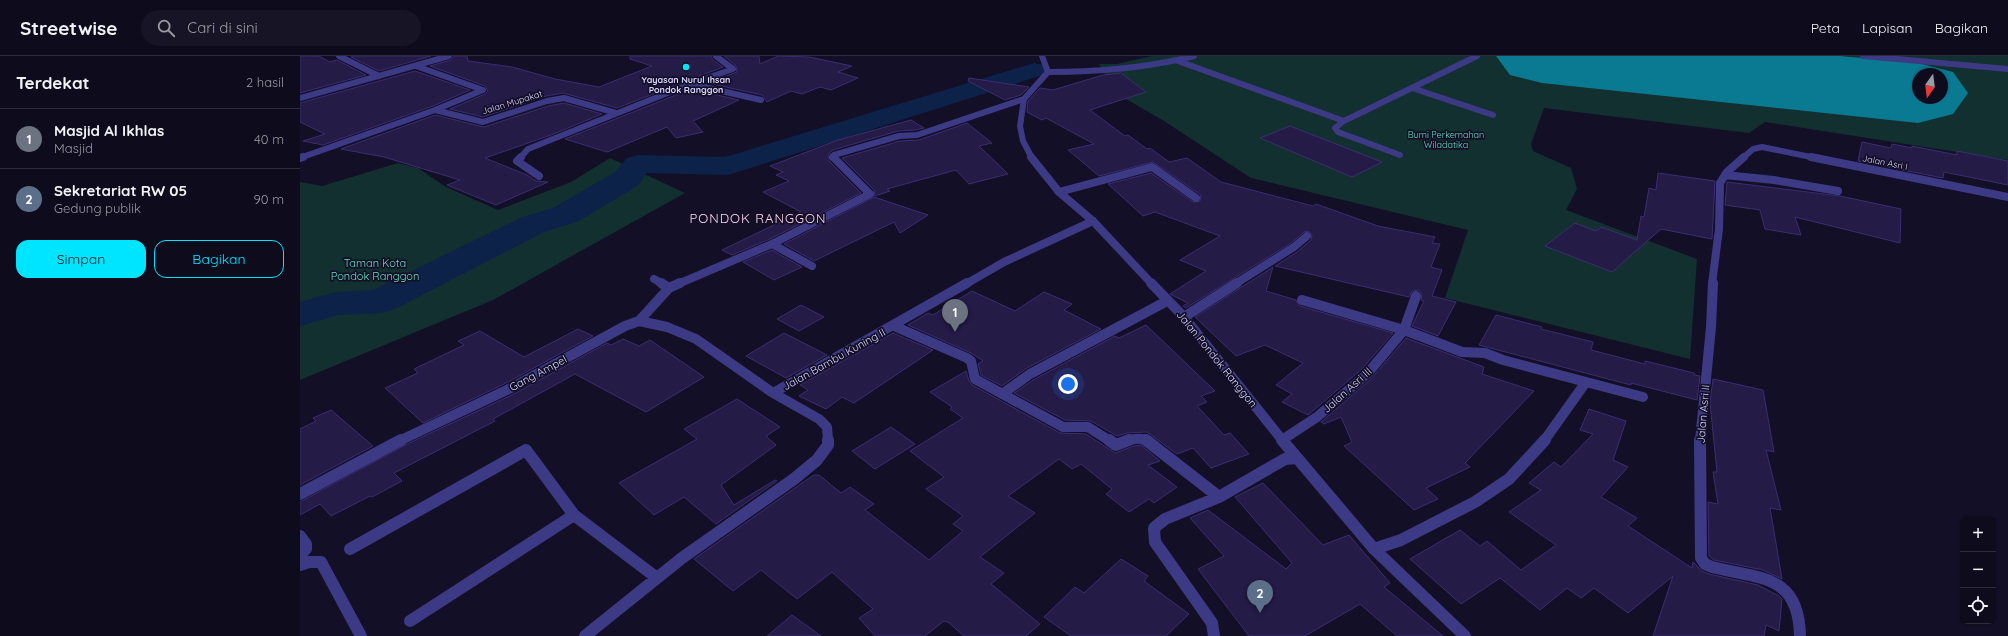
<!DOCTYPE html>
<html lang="id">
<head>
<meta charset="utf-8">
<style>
  :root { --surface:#0e0b1c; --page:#171425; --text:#f1f3f6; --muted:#9b9ba3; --line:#2e2b3b; --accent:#00e5ff }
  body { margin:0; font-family:Quicksand,sans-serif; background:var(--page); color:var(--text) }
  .controls { position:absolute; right:12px; bottom:12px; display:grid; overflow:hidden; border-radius:8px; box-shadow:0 1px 3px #0004 }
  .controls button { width:36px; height:36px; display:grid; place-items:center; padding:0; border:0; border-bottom:1px solid var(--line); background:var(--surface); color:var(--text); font:20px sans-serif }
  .compass { position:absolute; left:1612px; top:12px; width:36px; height:36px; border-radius:50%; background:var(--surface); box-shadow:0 1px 3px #0004; rotate:194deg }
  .you { position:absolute; left:768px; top:328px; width:14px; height:14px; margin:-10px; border:3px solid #fff; border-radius:50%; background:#1a73e8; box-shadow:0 0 0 6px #1a73e833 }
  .badge { display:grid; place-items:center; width:26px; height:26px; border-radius:50%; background:var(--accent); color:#fff; font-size:13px; font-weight:700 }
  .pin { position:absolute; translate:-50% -33px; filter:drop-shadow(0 1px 2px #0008) }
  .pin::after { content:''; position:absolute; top:21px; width:14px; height:12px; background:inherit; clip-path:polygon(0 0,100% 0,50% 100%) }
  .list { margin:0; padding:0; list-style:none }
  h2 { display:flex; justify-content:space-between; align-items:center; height:52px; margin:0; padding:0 16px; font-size:17px }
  h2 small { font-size:13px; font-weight:400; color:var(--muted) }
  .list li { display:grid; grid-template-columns:26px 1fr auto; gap:12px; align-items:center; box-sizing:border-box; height:60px; padding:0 16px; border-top:1px solid var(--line) }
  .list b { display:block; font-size:15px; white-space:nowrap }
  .list p { margin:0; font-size:13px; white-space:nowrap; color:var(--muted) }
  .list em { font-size:13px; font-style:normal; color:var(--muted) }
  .actions { display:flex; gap:8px; padding:12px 16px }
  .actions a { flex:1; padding:9px 0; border:1px solid var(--accent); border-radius:12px; text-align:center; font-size:14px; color:var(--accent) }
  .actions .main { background:var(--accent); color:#111 }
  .icon { flex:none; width:22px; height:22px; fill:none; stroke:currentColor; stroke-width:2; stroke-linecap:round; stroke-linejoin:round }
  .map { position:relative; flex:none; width:1708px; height:580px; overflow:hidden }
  header { display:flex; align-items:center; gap:24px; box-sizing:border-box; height:56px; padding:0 20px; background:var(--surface); border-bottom:1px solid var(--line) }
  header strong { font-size:19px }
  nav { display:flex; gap:22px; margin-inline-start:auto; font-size:14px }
  .search { width:280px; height:36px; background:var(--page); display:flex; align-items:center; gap:10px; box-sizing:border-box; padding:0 14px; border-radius:22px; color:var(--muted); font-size:15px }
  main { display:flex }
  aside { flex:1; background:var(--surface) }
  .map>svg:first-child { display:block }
  .green { fill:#12302f; fill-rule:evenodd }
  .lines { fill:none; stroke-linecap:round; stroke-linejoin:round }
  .river { fill:#0c2248; fill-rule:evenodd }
  .runway { fill:#0a7a92; fill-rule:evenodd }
  .building { fill:#241b47; stroke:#3b2d73 }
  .service-far1 { stroke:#3d3a85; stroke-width:6 }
  .service { stroke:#3d3a85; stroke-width:8 }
  .minor-far3 { stroke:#3d3a85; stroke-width:6 }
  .minor-far2 { stroke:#3d3a85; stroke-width:8 }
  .minor-far1 { stroke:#3d3a85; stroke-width:10 }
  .minor { stroke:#3d3a85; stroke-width:12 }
  .tertiary-far3 { stroke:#3d3a85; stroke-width:6 }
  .tertiary-far2 { stroke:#3d3a85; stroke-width:8 }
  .tertiary-far1 { stroke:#3d3a85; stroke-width:10 }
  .tertiary { stroke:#3d3a85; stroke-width:12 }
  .poi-dot { fill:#00e5ff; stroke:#130f26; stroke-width:1.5 }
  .labels { text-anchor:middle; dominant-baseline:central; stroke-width:3.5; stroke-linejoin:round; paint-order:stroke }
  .far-poi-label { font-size:9px; font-weight:bold; fill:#d9d4ff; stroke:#130f26 }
  .far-street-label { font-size:9px; fill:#d9d4ff; stroke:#130f26 }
  .far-park-label { font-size:9px; fill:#5fe0c0; stroke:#130f26 }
  .park-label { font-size:11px; fill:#5fe0c0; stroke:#130f26 }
  .street-label { font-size:11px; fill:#d9d4ff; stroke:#130f26 }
  .quarter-label { font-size:13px; letter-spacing:1px; fill:#ffd6f0; stroke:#130f26 }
</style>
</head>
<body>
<header>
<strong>Streetwise</strong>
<div class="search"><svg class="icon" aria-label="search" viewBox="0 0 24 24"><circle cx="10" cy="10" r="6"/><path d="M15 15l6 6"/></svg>Cari di sini</div>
<nav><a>Peta</a><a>Lapisan</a><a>Bagikan</a></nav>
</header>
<main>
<aside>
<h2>Terdekat<small>2 hasil</small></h2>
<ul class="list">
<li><span class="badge" style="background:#6b7280">1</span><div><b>Masjid Al Ikhlas</b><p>Masjid</p></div><em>40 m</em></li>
<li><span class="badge" style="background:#5c6f8a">2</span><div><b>Sekretariat RW 05</b><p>Gedung publik</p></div><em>90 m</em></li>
</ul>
<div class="actions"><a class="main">Simpan</a><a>Bagikan</a></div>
</aside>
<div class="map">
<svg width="1708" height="580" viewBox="0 0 1708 580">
  <rect width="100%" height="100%" fill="#130f26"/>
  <!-- green -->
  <path class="green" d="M852,0H1708V104L1465,66L1449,77L1244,52L1231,88L1233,95L1271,112L1277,133L1266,154L1397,203L1390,303L1145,242L1168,174L951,122L864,65L807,32L806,20L799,8H817ZM1618,18H1642V42H1618Z
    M310,102L385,137L193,244L0,324V126L22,130L98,107L118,112L146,131L198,154L271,126Z"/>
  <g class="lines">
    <!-- river -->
    <path class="river" d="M734,7L743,9L746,14L743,19L438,116L427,119L347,117L337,130L279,165L244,176L95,253L81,257L38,259L0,270V246L36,236L73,234L220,162L255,151L315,116L327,102L338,99L425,101Z"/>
    <!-- runway -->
    <path class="runway" d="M1196,0H1540L1618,7L1653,16L1668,37L1653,58L1618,67L1242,27L1210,19ZM1618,18H1642V42H1618Z"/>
  </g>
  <!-- building -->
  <path class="building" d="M0,0H19L30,6L37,4L66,19L0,37Z
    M54,0H131L79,15L51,1Z
    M154,0H167L168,5L212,11L255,23L299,31L352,10L330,3V0H411L413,4L423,11L317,52L263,37L246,40L183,61L150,53L185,38L188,35L185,30L130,10L151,4Z
    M424,0H459L460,8L478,0L509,1L552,10L538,16L558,22L531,34L520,31L502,38L491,35L467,46L462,39L408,27L437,16L436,10Z
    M115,15L170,34L133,50L23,89L3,85L25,78L0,66V47Z
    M821,17L846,36L790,54L825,80L828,79L847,93L850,92L869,106L887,102L921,126L1013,150L1016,148L1078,170L1135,181L1132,187L1140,188L1131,211L1142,214L1132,240L1156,246L1138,280L1112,270L1124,245L1121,244L1122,238L1119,234L1112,235L1109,241L975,210L997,196L1011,184L1012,179L1008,175L1004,176L991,187L886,252L883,250L888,247L870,238L906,215L880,204L920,180L855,156L843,160L808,128L851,117L893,146L900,145L901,139L853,106L799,120L768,94L794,88L746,62L742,64L727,56L728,45L740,32L753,34L803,19Z
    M669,22L729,31L721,39L705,44L668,25Z
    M391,33L439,44L393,65L403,76L376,82L367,71L307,96L265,83Z
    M264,47L302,58L251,79L185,102L227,119L236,125L248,126L196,149L147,129L160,124L84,101L41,93L135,59L184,71L248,50Z
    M611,64L624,72L616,74L598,75L533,94L529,97V105L561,137L470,183L432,199L422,194L501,156L463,136L489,125L476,119L483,116L470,110L538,84Z
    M667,67L692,87L679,90L708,118L669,128L656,114L587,133L590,135L575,140L574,134L542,102L600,85L619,84Z
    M990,70L1082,106L1052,121L960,82Z
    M1562,86L1591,92L1592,88L1612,92V90L1657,99V95L1708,105V129L1644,116L1643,122L1558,105Z
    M1358,117L1415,125L1412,183L1361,173L1312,216L1245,190L1275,167L1296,175L1301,171L1337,184L1341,160L1344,161L1349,132L1356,134Z
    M1427,126L1540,140L1601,153L1600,187L1495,161L1501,179L1465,173L1460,154L1425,149Z
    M574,141L628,159L600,177L594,166L514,205L484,188Z
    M472,194L502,211L474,224L443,206Z
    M973,211L966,235L996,244L1000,250L1093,277L1062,313L1008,359L982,346L992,338L976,329L1003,307L965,289L936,300L895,261Z
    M672,235L715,255L744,236L772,248L764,254L801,273L727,312L702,330L681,319L678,308L683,305L671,297L608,269L628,257L633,259Z
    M501,249L524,261L499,275L477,263Z
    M1196,259L1242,271L1241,273L1293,286L1291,294L1345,308V305L1394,317V319L1400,320L1397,344L1331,327V329L1179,289Z
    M846,269L915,335L901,340L907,346L897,350L924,379L930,377L949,398L911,412L893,392L877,398L847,376L827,377L817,380L791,365L765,364L714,337L733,324L815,280L819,282Z
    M278,273L293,280L208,326L123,367L85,332L118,317L114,313L164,289L158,285L180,275L224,301Z
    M484,277L527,299L486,322L446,300Z
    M593,277L633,294L554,347L542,341L526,353L499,340L508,334L500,329Z
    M1106,282L1184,311L1182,318L1234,335L1165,407L1170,411L1126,432L1138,443L1114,454L1044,390L1052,386L1041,361L1024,368L1021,366L1071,323Z
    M323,283L339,290L350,284L404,321L346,356L275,318L193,363L195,365L94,417L102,425L72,441L70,440L31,460L20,448L0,459V446L107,388L214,338L307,287L311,289Z
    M666,315L669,325L672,329L760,377L786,378L815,397L834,390L841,389L860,405L848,409L877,431L854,447L849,443L829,456L806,438L812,433L781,408L772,413L759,403L708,440L735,457L680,501L704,517L691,528L740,568L726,580H664L648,566L644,565L625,580H575L559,562L573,553L532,516L497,543L461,514L433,535L394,503L502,427L514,419H519L541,437L550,431L574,448L565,454L629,504L663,475L653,468L663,460L626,433L644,421L610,395L663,362L650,353L652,351L630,336Z
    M1413,323L1463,334L1474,396L1466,394L1481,454L1470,452L1482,523L1463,514L1414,504L1409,500L1408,446L1418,448L1413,416H1417L1410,347Z
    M437,343L480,371L466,380L476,389L421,429L434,449L475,424L477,425L416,468L384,441L354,459L319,427L397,383L384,373Z
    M1289,353L1326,365L1313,404L1328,411L1301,441L1337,462L1328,470L1392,512L1393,506L1402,515L1409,518L1458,529L1479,540L1482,543L1479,575L1466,569L1464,580H1353L1373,520L1328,557L1294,532L1281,542L1267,532L1240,554L1200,522L1161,548L1110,503L1160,474L1180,490L1187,485L1221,514L1256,489L1209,456L1241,434L1229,427L1254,406L1261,411L1293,378L1280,374Z
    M31,354L73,390L0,429V373L16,365L13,362Z
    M591,371L615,388L575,413L552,395Z
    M963,427L1023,489L1049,479L1090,527L1084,531L1143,580H1097L1060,548L1005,580H949L898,513L924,500L890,462L908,454L986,513L992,507L935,441Z
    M821,503L848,520L844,525L889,558L866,580H771L744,561L775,531L784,537Z
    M492,559L521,580H467Z"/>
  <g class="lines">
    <!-- service-far1 -->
    <path class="service-far1" d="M878,5L1044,65
      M1112,32L1193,59
      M1100,99L1038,76L1035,72L1044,65L1177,0"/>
    <!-- service -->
    <path class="service" d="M759,136L852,111L896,142"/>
    <!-- minor-far3 -->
    <path class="minor-far3" d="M39,0L79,20
      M1563,0L1708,13
      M116,10L183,34L135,54
      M748,16C797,16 846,12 894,0
      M391,28L461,44
      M0,42L149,0
      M0,102L135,54L183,66L247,45L264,42L316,57
      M220,102L228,93L390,28L433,13L416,0
      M533,102L534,99L599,80L617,79L724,43
      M1443,102L1453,93L1462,91L1516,102"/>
    <!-- minor-far2 -->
    <path class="minor-far2" d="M221,101L217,105L239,120
      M1511,101L1708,141
      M0,102L3,101
      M1425,119L1474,124L1538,135
      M472,188L512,210
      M354,223L363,228
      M378,228L472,188L570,138L533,101
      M666,228L704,206L793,165
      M935,228L994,191L1007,180
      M1412,228L1419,173L1420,127L1427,116L1444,101"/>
    <!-- minor-far1 -->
    <path class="minor-far1" d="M361,227L369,232
      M1002,244L1104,274L1162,296L1185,297L1203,304L1343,341
      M884,261L937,227
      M339,265L369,232L380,227
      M594,270L667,302L671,305L675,323L763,371H788L810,385
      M702,338L730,318L867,245
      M982,384L1017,361L1067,318L1104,274L1116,240
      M99,385L211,332L325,270L339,265L367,271L396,283L473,337
      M528,385L527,371L519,363L473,337L667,227
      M826,385C832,383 841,381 847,385
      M1244,385L1286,326
      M1400,385L1411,271L1413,227"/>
    <!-- minor -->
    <path class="minor" d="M809,384L816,389L829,384
      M846,384L919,441
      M1400,384L1401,502L1405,508L1412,511C1460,523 1499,518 1500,580
      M0,438L101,384
      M0,480L6,488V493L0,499
      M50,493L226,394L274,459L357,522
      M1074,493L1101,484L1175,446L1209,423L1245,384
      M0,509L9,506H21L61,580
      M110,565L274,459
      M285,580L382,502L494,423L517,404L528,389V384
      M914,580L912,567L855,486L854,472L865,463L919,441L985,403L997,402"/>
    <!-- tertiary-far3 -->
    <path class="tertiary-far3" d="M732,102L723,85L720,70L724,43L748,16L742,0"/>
    <!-- tertiary-far2 -->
    <path class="tertiary-far2" d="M731,101L759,136L793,165L852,228"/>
    <!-- tertiary-far1 -->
    <path class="tertiary-far1" d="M851,227L884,261L983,385"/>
    <!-- tertiary -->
    <path class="tertiary" d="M982,384L1074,493L1165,580"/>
  </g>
  <!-- markers -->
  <circle class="poi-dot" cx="386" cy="11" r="4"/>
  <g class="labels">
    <!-- far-poi labels -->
    <g class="far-poi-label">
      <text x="386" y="23">Yayasan Nurul Ihsan<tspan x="386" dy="10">Pondok Ranggon</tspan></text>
    </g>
    <!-- far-street labels -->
    <g class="far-street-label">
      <text transform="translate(212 46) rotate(-17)">Jalan Mupakat</text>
      <text transform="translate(1585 106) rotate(11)">Jalan Asri I</text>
    </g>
    <!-- far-park labels -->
    <g class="far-park-label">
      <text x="1146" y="78">Bumi Perkemahan<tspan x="1146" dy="10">Wiladatika</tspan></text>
    </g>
    <!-- park labels -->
    <g class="park-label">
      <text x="75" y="207">Taman Kota<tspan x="75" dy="13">Pondok Ranggon</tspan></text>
    </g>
    <!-- street labels -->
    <g class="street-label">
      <text transform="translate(534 303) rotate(-29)">Jalan Bambu Kuning II</text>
      <text transform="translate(917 303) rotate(51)">Jalan Pondok Ranggon</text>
      <text transform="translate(238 317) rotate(-28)">Gang Ampel</text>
      <text transform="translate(1047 334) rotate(-42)">Jalan Asri III</text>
      <text transform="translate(1403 358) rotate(-85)">Jalan Asri II</text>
    </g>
    <!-- quarter labels -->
    <g class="quarter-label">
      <text x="458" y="162">PONDOK RANGGON</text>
    </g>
  </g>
</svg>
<div class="controls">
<button>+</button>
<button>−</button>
<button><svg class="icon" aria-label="locate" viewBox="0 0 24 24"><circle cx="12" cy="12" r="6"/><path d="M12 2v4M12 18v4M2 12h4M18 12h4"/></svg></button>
</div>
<svg class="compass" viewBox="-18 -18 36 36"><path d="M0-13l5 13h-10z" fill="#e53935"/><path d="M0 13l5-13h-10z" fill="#9b9ba3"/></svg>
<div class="you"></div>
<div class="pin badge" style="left:655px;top:276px;background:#6b7280">1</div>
<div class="pin badge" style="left:960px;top:557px;background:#5c6f8a">2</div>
</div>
</main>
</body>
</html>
